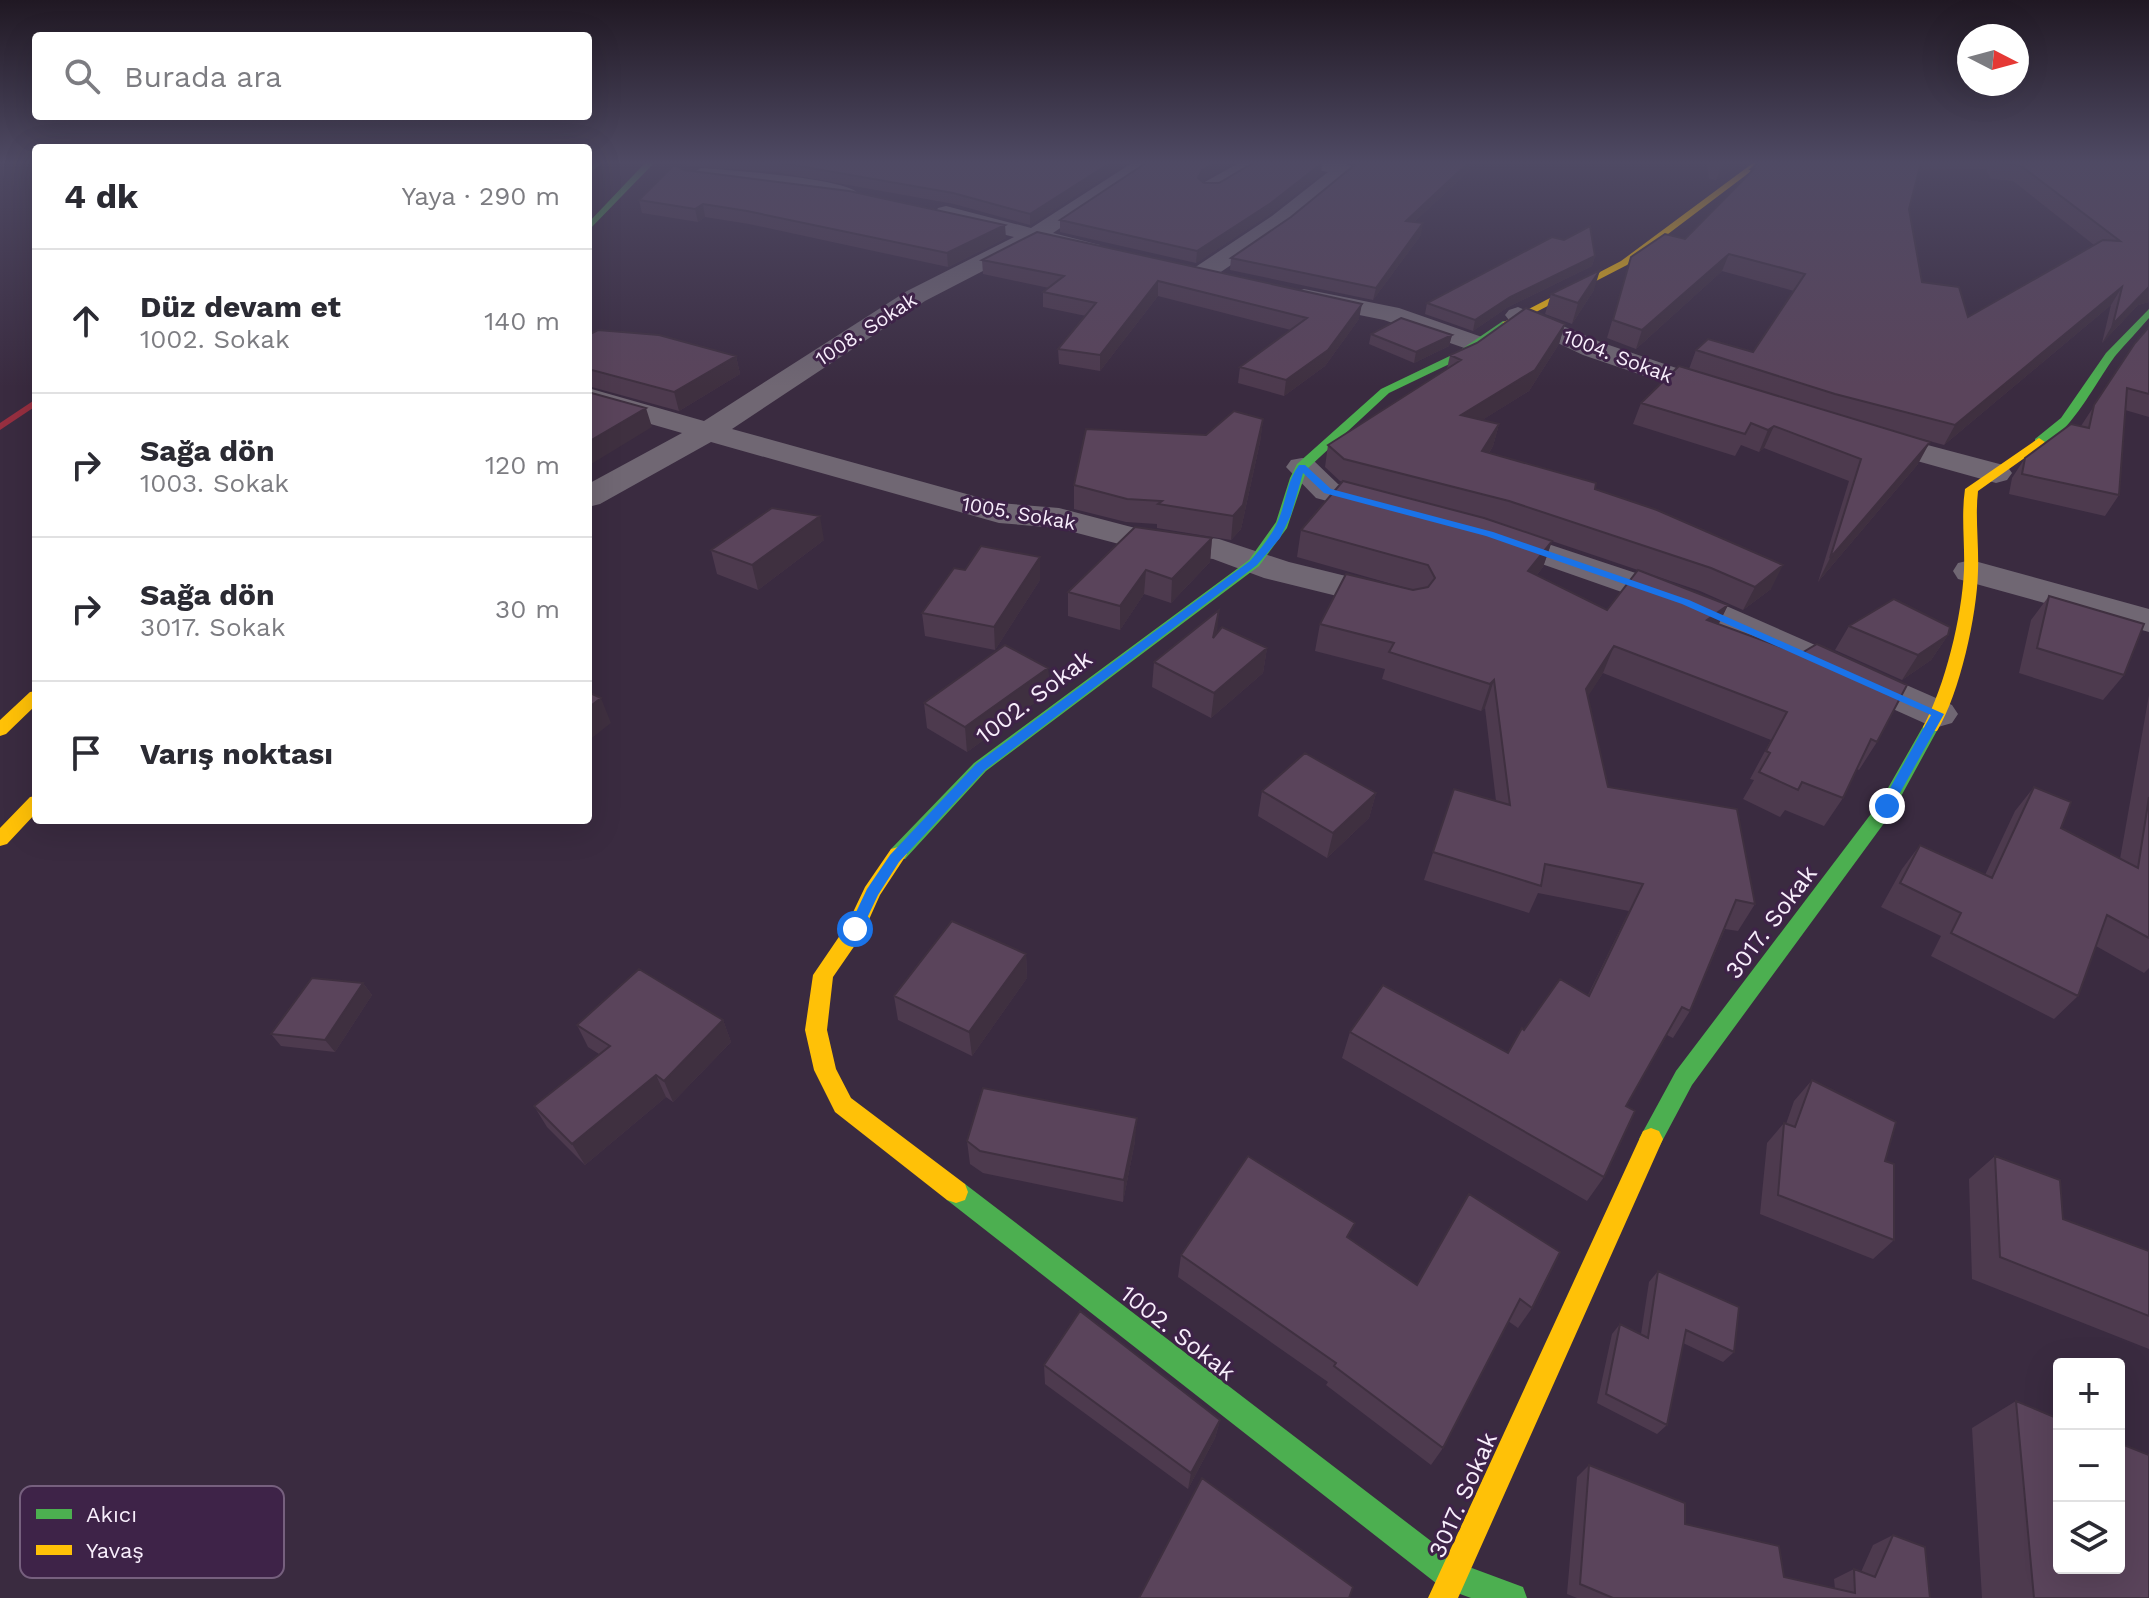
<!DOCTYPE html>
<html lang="tr">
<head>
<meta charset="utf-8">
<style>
  :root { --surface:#fff; --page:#f7f7f7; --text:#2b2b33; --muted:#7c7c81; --line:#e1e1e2 }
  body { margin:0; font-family:"Work Sans",sans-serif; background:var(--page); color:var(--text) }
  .controls { position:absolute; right:24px; bottom:24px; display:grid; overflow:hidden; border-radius:8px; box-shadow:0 8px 32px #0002 }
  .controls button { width:72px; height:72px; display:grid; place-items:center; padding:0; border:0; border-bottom:2px solid var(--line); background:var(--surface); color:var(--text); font:40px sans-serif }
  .compass { position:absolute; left:1957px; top:24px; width:72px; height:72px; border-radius:50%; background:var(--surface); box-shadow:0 8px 32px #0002; rotate:96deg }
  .stop { position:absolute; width:24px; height:24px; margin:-18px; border:6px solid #1a73e8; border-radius:50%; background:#fff }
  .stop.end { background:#1a73e8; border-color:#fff; box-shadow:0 2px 8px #0008 }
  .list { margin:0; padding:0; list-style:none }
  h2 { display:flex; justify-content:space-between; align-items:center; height:104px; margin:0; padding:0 32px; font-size:34px }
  h2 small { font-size:26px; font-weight:400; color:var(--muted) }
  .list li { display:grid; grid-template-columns:52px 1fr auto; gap:24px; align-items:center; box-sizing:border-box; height:144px; padding:0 32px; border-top:2px solid var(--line) }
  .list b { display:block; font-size:30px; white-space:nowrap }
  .list p { margin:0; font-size:26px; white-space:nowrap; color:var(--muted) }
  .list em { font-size:26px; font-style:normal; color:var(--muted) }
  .icon { flex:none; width:44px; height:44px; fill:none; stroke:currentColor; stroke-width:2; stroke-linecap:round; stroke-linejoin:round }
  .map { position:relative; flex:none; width:2149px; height:1598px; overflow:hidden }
  .search { position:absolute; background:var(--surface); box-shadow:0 8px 32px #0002; left:32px; top:32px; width:560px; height:88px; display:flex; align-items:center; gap:20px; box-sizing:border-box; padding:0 28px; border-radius:8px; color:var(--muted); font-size:30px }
  .panel { position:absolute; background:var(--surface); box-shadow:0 8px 32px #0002; left:32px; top:144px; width:560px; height:680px; border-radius:8px }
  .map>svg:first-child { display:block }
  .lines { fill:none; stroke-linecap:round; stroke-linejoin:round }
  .stream { fill:#972f40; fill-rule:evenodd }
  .street { fill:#706773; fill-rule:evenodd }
  .fast { fill:#4caf50; fill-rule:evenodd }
  .slow { fill:#ffc107; fill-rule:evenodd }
  .wall { fill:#4d3a4e; fill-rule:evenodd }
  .shaded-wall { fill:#3f3040 }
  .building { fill:#5a445b; stroke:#3f3040; stroke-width:2 }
  .route { fill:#1a73e8 }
  .labels { text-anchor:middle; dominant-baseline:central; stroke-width:6; stroke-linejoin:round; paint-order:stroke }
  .far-street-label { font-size:20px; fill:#f8eefc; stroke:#3e2348 }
  .street-label { font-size:24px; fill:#f8eefc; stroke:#3e2348 }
  .key { fill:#3e2348; stroke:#76607e; stroke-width:2 }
  .key-label { font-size:22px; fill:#f8eefc }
</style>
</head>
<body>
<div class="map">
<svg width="2149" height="1598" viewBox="0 0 2149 1598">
  <rect width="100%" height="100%" fill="#3a2b40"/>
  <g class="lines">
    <!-- stream -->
    <path class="stream" d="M36,399V406L0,430V423Z"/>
    <!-- street -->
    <path class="street" d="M1132,163H1156L1053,233L1100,245L1104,250L1100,255L1092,257L1037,243L925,301L732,429L999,503L1059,508L1139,529L1219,539L1289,562L1411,592L1416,600L1411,608L1398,611L1264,578L1213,559L1138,549L1058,528L999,523L711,442L600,504L588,507V484L682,433L588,406V388L704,421L907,291L1014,237L938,218L935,213L938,208L946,206L1031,228Z
      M1239,163H1264L1217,191H1203L1200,187L1203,183Z
      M1297,163H1345L1355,169L1288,226L1212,278H1194L1191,273L1194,268L1272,216L1328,172L1300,167Z
      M701,168C727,170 845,178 858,193L847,199L694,178L691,174Z
      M1304,289L1399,308L1482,337L1486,343L1482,349L1473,351L1384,320L1295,302L1291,297L1295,292Z
      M1518,307L1603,343L1735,388L1739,394L1735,400L1725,403L1715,400L1583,355L1509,320L1505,315L1509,310Z
      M1867,429L2007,466L2012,473L2007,480L1996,483L1856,444L1852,438L1856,432Z
      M1302,458L1313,460L1338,484L1402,501L1407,508L1402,515L1390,518L1316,498L1286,467L1291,460Z
      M1491,525L1699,594L1952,705L1958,714L1952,723L1938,727L1924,723L1673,610L1479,542L1474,535L1479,528Z
      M1971,560L2149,609V632L1958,579L1953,571L1958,563Z"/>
    <!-- fast -->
    <path class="fast" d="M593,163H602L588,174V168Z
      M645,163H654L588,231V223Z
      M2149,309V318C2138,331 2126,343 2116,355C2099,376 2064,448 2035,445V439L2061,418L2106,353Z
      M1503,321L1512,323L1464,357L1389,393L1307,469L1287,528L1259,566L986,771L905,859H891L889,854L891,849L974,763L1249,560L1276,522L1290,478L1297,464L1381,389L1456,353Z
      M1931,721L1939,727L1893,811L1692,1085L1659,1147L1651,1150L1643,1147L1639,1139L1676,1071L1880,802L1925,723Z
      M956,1181L965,1184L1461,1564L1523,1587L1527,1598H1471L1441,1587L947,1200L944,1192L947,1184Z"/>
    <!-- slow -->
    <path class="slow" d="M1753,163H1762L1627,265L1511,325L1502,323L1621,261Z
      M2039,438L2045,442L2043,445L1978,491C1975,517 1979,544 1978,571C1977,615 1960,693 1937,731H1925L1923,727C1945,686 1962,617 1964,570C1965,543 1961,516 1965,489Z
      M36,691V705L6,734L0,736V720L30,692Z
      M36,796V813L7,844L0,846V828L30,797Z
      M898,847L905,849L907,854L880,895L862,935L833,977L827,1030L836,1069L851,1098L965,1184L968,1192L965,1200L956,1203L947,1200L835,1112L814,1070L805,1030L813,975L847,925L865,887L891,849Z
      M1651,1128L1659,1131L1663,1139L1458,1598H1428L1643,1131Z"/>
  </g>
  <!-- wall -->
  <path class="wall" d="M687,163H1126L1030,225L954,204L776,172L688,166Z
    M1146,163H1233L1202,180L1204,183L1321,174L1270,214L1196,263L1060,232V220Z
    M1353,163H1470L1469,171L1414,222L1421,235L1373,300L1230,270L1231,258L1291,217L1355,165Z
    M1707,163H1741L1716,180L1709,179Z
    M1758,163H2149V302L2138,305L2102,343L2111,305L1944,445L1900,433L1918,464L1818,582L1849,481L1764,448L1759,452L1741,445L1735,456L1633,424L1641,403L1689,369L1696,350L1753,352L1794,291L1722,271L1636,349L1607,338L1631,257L1685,239L1749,174L1751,169ZM1986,169L1991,179L2013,181L2094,245L1968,317L1922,282L1909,209L1919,170Z
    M684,170L1006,238L948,267L749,224L705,217L698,222L642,213L639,200Z
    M1037,232L1359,319L1325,366L1284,396L1238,383L1240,367L1291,330L1158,296L1100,371L1059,364L1058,349L1086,316L1043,307V292L1049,288L983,274L982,260Z
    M1595,256L1592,266L1508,307L1473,331L1425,314L1427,303Z
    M1594,290L1572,324L1545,314L1551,294Z
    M1565,324L1559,344L1529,391L1482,420L1499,424L1493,446L1489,453L1595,489L1771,589L1743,610L1700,591L1552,541L1543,567L1536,576L1607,610L1728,605L1718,624L1877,742L1859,770L1857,769L1843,798L1824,826L1785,810L1780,817L1743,799L1754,780L1750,779L1771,740L1603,673L1587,697L1608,787L1755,904L1738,931L1725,929L1690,1011L1673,1038L1667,1035L1626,1106L1604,1177L1587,1201L1342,1058L1350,1032L1508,1053L1524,1030L1588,995L1629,911L1538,893L1529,913L1424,880L1454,789L1496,801L1485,708L1481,711L1382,679L1385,669L1315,651L1320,624L1413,590L1297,557L1301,530L1342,482L1340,481L1325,467L1328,445L1447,369L1450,355Z
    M2149,327V417L2125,410L2119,495L2105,516L2009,494L2012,478L2025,458L2081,426L2135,343Z
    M1371,334L1452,335L1449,346L1414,363L1369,344Z
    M588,335L736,356L740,374L679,411L588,386Z
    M1263,419L1260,442L1241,529L1231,540L1157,528V524L1126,522L1074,509V485L1206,435Z
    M1212,538L1210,562L1171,603L1144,594L1120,630L1068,616V592Z
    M824,540L758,590L717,574L711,550Z
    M1040,580L995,650L925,636L922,613Z
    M2049,596L2124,675L2103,700L2019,673L2031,620Z
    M1849,626L1948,635L1931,660L1902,680L1835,650Z
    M1217,633L1267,648L1263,673L1211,718L1152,687L1154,662Z
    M1048,668L1049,692L967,752L927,728L924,703Z
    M2149,695V968L2144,973L2096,946L2078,996L2054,1019L1931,956L1941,936L1881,907L1902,869L1920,845L1985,875L2015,811L2034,787L2061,828L2120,859Z
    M1262,791L1376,793L1369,818L1327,858L1258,816Z
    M1026,954L1027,978L972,1056L898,1020L894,996Z
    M363,983L372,995L335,1052L281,1046L271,1034Z
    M723,1020L731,1042L673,1102L666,1097L585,1165L547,1127L534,1106L599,1054L588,1047L577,1025Z
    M1812,1080L1885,1161L1894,1240L1873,1259L1760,1214L1767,1143L1784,1123L1786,1124L1794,1101Z
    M967,1141H1135L1123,1202L983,1173L970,1164Z
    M1995,1156L2063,1219L2149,1251V1349L1972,1279L1969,1179Z
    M1469,1194L1532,1308L1518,1328L1508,1321L1443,1448L1431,1465L1326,1385L1328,1382L1178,1277L1181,1255L1349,1239L1417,1285Z
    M1658,1271L1734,1352L1723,1362L1683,1343L1667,1425L1657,1434L1597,1403L1612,1334L1620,1324L1641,1334L1649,1282Z
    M1044,1365L1220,1420L1215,1438L1188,1489L1045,1384Z
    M2016,1401L2149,1598H1982L1972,1428Z
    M1589,1465L1685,1524L1784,1577L1835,1589L1834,1579L1854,1569L1861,1572L1873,1545L1893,1535L1930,1598H1577L1567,1594L1577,1477Z"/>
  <!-- shaded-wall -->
  <path class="shaded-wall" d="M1110,163H1126L1030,225V214Z
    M1215,163H1233L1202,180L1198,178L1202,170Z
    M1322,163L1321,174L1270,214L1196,263L1197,251Z
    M1468,163H1470L1469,171L1403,232L1406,221Z
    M1725,163H1741L1716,180L1722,165Z
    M703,204L705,217L698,222L695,209Z
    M1423,223L1421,235L1373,300L1376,288Z
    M1005,225L1006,238L948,267L947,253Z
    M1729,254L1722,271L1636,349L1642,330Z
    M1595,256L1592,266L1508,307L1473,331L1475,320L1510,297Z
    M1600,270L1594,290L1572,324L1578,303Z
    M1158,281V296L1100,371V355Z
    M2122,287L2111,305L1944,445L1955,425Z
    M2149,287V302L2138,305L2102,343L2113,324Z
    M1362,304L1359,319L1325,366L1284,396L1286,380Z
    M1565,324L1559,344L1529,391L1455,437L1461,415Z
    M1452,335L1449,346L1414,363L1416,352Z
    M736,356L740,374L679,411L674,392Z
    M646,408L652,427L588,466V442Z
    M1263,419L1260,442L1241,529L1231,540L1233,516Z
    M1499,424L1493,446L1476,474L1482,451Z
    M1774,426L1764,448L1759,452L1768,430Z
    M1930,442L1918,464L1818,582L1830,558Z
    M820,516L824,540L758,590L752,565Z
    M1212,538L1210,562L1171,603L1172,579Z
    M1552,541L1543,567L1519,598L1528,571Z
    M1040,557V580L995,650L994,627Z
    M1783,565L1771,589L1743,610L1755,587Z
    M1146,570L1144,594L1120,630V606Z
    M1728,605L1715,632L1707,620Z
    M1219,610L1217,634L1213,638Z
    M1948,635L1931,660L1902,680L1918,655Z
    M1614,646L1603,673L1575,717L1586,689Z
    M1267,648L1263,673L1211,718L1214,693Z
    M1048,668L1049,692L967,752L965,727Z
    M1494,680L1485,708L1481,711L1490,684Z
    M601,698L611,723L588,741V708Z
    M1376,793L1369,818L1327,858L1333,833Z
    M1026,954L1027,978L972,1056L969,1032Z
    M363,983L372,995L335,1052L325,1040Z
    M723,1020L731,1042L673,1102L664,1081Z
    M656,1075L666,1097L585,1165L572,1144Z
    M1137,1118L1135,1141L1123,1202L1124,1180Z
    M1220,1420L1215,1438L1188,1489L1191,1473Z"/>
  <!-- building -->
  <path class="building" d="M782,163H1110L1030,214L953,193Z
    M1146,163H1215L1202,170L1198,178L1204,183H1219L1253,163H1322L1271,203L1197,251L1060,220Z
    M1357,163H1468L1406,221L1423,223L1376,288L1231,258L1291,217Z
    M1758,163H1921L1909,209L1922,282L1959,287L1968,317L2103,240L2120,241L2021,166L1999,163H2149V287L2113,324L2122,287L1955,425L1835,394L1696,350L1708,339L1753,352L1805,274L1729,254L1642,330L1613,320L1631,257L1665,234L1685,239L1754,169H1751Z
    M674,165L684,170L849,191L1005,225L947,253L747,211L703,204L695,209L639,200Z
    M1590,226L1595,256L1510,297L1475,320L1427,303L1552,237L1564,240Z
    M1037,232L1362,304L1328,350L1286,380L1240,367L1307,318L1158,281L1100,355L1058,349L1096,303L1043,292L1064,276L982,260Z
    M1600,270L1578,303L1551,294Z
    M1526,308L1565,324L1535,370L1461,415L1499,424L1482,451L1596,483L1595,489L1657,510L1783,565L1755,587L1711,568L1509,501L1344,459L1328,445L1461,360L1450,355L1477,343Z
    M1401,318L1452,335L1416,352L1371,334Z
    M2149,327V394L2127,388L2119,495L2022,474L2025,458L2071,424L2089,428L2094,405L2135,343Z
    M598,330L659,335L736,356L674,392L588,369V335Z
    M1679,366L1930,442L1830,558L1861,459L1774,426L1768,430L1751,423L1745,434L1641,403Z
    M588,392L646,408L588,442Z
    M1234,411L1263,419L1243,505L1233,516L1158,504L1162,501L1127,499L1074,485L1086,429L1206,435Z
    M1343,481L1484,518L1552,541L1528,571L1607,610L1638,570L1728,605L1707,620L1800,654L1817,644L1907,685L1877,742L1871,739L1843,798L1802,782L1798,790L1759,772L1770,753L1766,751L1787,712L1614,646L1586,689L1608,787L1737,809L1755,904L1736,900L1690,1011L1682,1007L1626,1106L1635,1111L1604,1177L1350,1032L1383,985L1508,1053L1522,1028L1524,1030L1560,979L1589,996L1643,884L1545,864L1541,886L1433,852L1454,789L1510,805L1494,680L1490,684L1389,652L1394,643L1320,624L1346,574L1413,590L1428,587L1435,578L1428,565L1301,530Z
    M772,508L820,516L752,565L711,550Z
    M1135,527L1212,538L1172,579L1146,570L1120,606L1068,592Z
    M981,546L1040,557L994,627L922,613L954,568L965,570Z
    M2049,596L2144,624L2124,675L2037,648Z
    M1894,599L1950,627L1948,635L1918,655L1849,626Z
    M1219,610L1213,638L1222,627L1267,648L1214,693L1154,662Z
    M1005,645L1048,668L965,727L924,703Z
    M588,692L601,698L588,708Z
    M1305,753L1376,793L1333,833L1262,791Z
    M2034,787L2071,802L2061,828L2138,868L2149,797V938L2107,915L2078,996L1951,933L1961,913L1900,883L1920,845L1992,878Z
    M952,921L1026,954L969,1032L894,996Z
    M639,969L723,1020L664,1081L656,1075L572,1144L534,1106L610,1046L577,1025Z
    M312,978L363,983L325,1040L271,1034Z
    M1812,1080L1896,1122L1885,1161L1894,1164V1240L1778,1195L1784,1123L1795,1127Z
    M983,1088L1137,1118L1124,1180L980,1151L967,1141Z
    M1248,1156L1355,1223L1347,1237L1417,1285L1469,1194L1560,1252L1532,1308L1520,1299L1443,1448L1334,1366L1336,1363L1181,1255Z
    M1995,1156L2060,1180L2063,1219L2149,1251V1316L2000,1257Z
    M1658,1271L1739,1307L1734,1352L1686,1330L1667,1425L1606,1394L1620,1324L1648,1338Z
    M1080,1311L1220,1420L1191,1473L1044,1365Z
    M2016,1401L2059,1419V1568H2119V1443L2149,1455V1598H2034Z
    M1589,1465L1685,1503V1524L1779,1546L1784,1577L1855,1593L1854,1569L1875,1577L1893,1535L1925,1547L1930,1598H1613L1580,1584Z
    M1202,1478L1353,1587L1349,1598H1139Z"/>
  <!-- sky -->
  <linearGradient id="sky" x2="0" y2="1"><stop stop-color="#201823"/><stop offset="0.42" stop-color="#4f4a64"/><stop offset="1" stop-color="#4f4a64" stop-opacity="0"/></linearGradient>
  <rect width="2149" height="387" fill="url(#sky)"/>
  <!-- route -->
  <path class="route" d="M1299,465H1305L1331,489L1493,532L1689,600L1944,714L1891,809H1882L1880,806L1931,715L1682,604L1486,536L1324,493L1303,473L1291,515L1280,538L1257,565L985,770L899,862L878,895L860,933H850L848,929L867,889L890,855L976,764L1250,561C1263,546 1275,532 1281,513C1287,495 1288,480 1299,465Z"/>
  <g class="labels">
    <!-- far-street labels -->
    <g class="far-street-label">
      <text transform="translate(866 329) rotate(-33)">1008. Sokak</text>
      <text transform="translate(1618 356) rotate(21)">1004. Sokak</text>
      <text transform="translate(1019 513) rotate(10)">1005. Sokak</text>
    </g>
    <!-- street labels -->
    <g class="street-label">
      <text transform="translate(1034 697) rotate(-37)">1002. Sokak</text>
      <text transform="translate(1771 922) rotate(-53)">3017. Sokak</text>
      <text transform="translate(1178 1333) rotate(38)">1002. Sokak</text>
      <text transform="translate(1463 1495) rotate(-66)">3017. Sokak</text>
    </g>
  </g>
  <!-- legend -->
  <rect x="20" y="1486" width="264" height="92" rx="12" class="key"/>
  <rect x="36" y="1509" width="36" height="10" fill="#4caf50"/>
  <rect x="36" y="1545" width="36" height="10" fill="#ffc107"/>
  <g class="key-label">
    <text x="86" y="1522">Akıcı</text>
    <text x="86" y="1558">Yavaş</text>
  </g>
</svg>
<div class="controls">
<button>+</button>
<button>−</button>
<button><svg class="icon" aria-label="layers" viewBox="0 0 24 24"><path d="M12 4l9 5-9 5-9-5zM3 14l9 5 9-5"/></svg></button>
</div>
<svg class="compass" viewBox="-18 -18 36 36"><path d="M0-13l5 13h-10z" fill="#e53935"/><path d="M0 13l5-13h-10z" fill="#7c7c81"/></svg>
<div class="stop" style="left:855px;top:929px"></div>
<div class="stop end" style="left:1887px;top:806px"></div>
<div class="search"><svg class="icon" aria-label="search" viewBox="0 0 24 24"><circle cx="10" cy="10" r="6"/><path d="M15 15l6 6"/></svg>Burada ara</div>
<section class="panel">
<h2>4 dk<small>Yaya · 290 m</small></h2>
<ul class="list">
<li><svg class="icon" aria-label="ahead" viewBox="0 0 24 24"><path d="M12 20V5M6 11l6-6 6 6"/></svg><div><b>Düz devam et</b><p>1002. Sokak</p></div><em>140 m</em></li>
<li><svg class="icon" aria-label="right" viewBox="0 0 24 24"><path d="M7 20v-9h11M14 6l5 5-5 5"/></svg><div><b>Sağa dön</b><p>1003. Sokak</p></div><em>120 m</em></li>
<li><svg class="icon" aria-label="right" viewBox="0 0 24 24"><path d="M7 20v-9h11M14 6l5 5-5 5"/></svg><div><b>Sağa dön</b><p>3017. Sokak</p></div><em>30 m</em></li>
<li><svg class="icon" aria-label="arrive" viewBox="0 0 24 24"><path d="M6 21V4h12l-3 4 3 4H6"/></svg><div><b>Varış noktası</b></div></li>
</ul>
</section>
</div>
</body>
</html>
